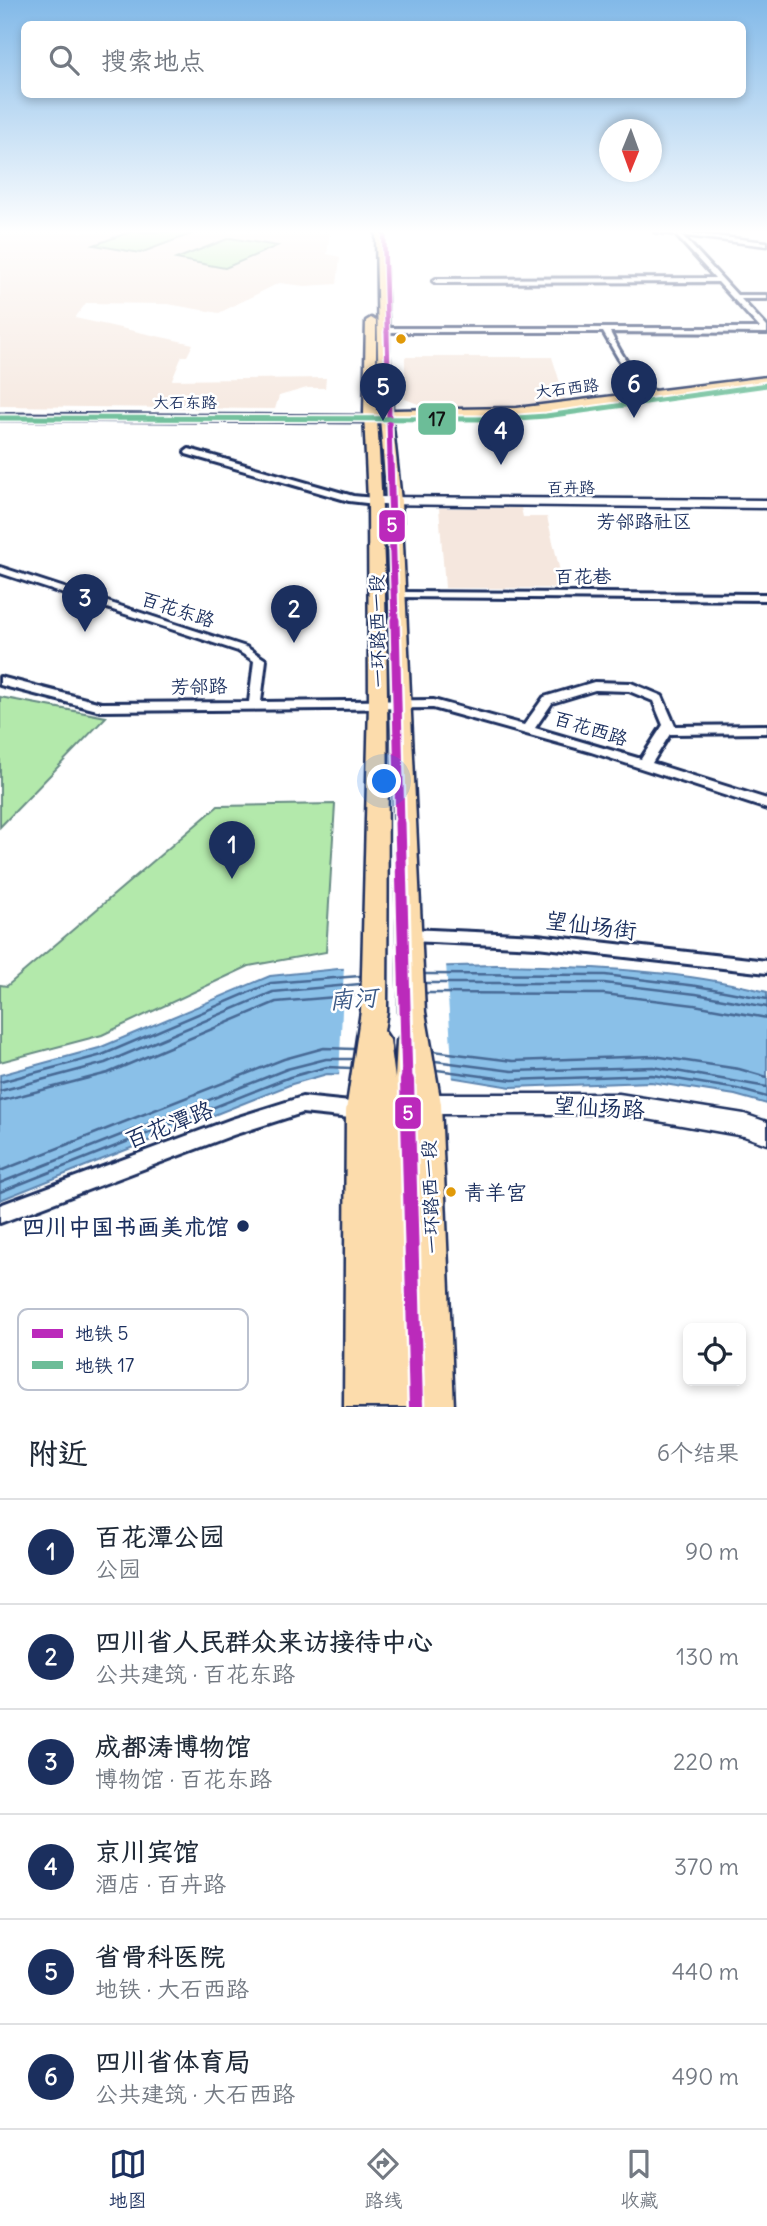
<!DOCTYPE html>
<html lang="zh">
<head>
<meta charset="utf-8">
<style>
  :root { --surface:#fff; --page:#f6f6f7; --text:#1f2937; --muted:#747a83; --line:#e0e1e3; --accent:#1b2f5e }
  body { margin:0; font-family:Delius,"LXGW WenKai TC",sans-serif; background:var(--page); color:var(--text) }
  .controls { position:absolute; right:21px; bottom:21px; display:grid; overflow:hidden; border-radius:10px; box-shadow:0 4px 10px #0003 }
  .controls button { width:63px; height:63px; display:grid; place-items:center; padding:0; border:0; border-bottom:2px solid var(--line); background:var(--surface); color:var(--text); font:35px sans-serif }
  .compass { position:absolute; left:599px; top:119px; width:63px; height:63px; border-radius:50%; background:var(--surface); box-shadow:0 4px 10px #0003; rotate:181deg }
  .you { position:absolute; left:385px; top:782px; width:24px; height:24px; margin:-18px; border:5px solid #fff; border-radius:50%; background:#1a73e8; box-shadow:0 0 0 10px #1a73e833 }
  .badge { display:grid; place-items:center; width:46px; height:46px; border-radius:50%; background:var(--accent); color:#fff; font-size:23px; font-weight:700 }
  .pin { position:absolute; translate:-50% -58px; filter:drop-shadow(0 2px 4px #0008) }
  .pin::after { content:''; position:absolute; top:37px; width:24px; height:21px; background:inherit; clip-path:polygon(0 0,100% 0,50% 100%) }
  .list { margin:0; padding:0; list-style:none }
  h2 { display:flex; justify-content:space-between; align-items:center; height:91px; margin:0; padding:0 28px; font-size:30px }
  h2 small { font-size:23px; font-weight:400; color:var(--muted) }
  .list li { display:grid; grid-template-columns:46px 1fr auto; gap:21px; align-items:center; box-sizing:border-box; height:105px; padding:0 28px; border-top:2px solid var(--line) }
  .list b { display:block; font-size:26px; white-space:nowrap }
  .list p { margin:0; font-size:23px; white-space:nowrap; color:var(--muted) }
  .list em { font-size:23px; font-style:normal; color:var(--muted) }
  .icon { flex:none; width:38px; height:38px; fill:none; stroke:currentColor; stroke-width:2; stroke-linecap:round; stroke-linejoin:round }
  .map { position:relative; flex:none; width:767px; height:1407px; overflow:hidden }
  .search { position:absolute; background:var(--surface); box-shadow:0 4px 10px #0003; left:21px; right:21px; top:21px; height:77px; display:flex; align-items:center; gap:18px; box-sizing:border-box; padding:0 24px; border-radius:10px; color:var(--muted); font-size:26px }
  .sheet { height:721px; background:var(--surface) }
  nav { display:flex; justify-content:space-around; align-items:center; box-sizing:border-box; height:98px; border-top:2px solid var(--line); background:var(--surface); font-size:19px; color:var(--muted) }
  nav a { display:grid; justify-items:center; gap:4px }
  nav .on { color:var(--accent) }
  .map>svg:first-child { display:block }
  .built { fill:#f5e7de }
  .green { fill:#b3e9ab; stroke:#678c84; stroke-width:2 }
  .water { fill:#8ac0e8; stroke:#5e86b1; stroke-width:2 }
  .pier { fill:#fff }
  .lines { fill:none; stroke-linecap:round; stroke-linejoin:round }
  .shore { stroke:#476995; stroke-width:2.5 }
  .minor-casing { stroke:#1b2f5e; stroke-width:6 }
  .tertiary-casing { stroke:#1b2f5e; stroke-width:5 }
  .secondary-casing { stroke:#1b2f5e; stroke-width:5 }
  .primary-casing { stroke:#1b2f5e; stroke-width:5 }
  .minor { fill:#fff; fill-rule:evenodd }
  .tertiary { fill:#fff; fill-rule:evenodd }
  .secondary { fill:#fff; fill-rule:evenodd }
  .primary { fill:#fcdcac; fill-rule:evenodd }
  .metro-1-far5-casing { stroke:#fff; stroke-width:7 }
  .metro-1-far4-casing { stroke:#fff; stroke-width:9 }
  .metro-1-far3-casing { stroke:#fff; stroke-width:11 }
  .metro-1-far2-casing { stroke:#fff; stroke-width:14 }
  .metro-1-far1-casing { stroke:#fff; stroke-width:17 }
  .metro-1-casing { stroke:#fff; stroke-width:19 }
  .metro-2-casing { stroke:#fff; stroke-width:9 }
  .metro-1-far5 { stroke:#bb29bb; stroke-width:4.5 }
  .metro-1-far4 { stroke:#bb29bb; stroke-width:5 }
  .metro-1-far3 { stroke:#bb29bb; stroke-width:7 }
  .metro-1-far2 { stroke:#bb29bb; stroke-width:9 }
  .metro-1-far1 { stroke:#bb29bb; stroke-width:11 }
  .metro-1 { stroke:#bb29bb; stroke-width:14 }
  .metro-2 { stroke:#6cbd98; stroke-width:5 }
  .bus-dot { fill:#e19a09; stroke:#fff; stroke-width:2.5 }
  .poi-dot { fill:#1b2f5e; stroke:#fff; stroke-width:2.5 }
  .labels { text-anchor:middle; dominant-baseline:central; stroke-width:5; stroke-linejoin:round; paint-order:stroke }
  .far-street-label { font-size:16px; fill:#1b2f5e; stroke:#fff }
  .far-quarter-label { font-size:19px; fill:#1b2f5e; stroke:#fff }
  .street-label { font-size:19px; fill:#1b2f5e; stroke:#fff }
  .near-bus-label { font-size:21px; fill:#1b2f5e; stroke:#fff; text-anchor:start }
  .near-street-label { font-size:23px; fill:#1b2f5e; stroke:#fff }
  .near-poi-label { font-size:23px; font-weight:bold; fill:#1b2f5e; stroke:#fff; text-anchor:end }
  .near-water-label { font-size:24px; font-style:italic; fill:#3c5a87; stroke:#fff }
  .key { fill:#fff; stroke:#bbc1cf; stroke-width:2 }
  .key-label { font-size:19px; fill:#1b2f5e }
  .line-badge { stroke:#fff; stroke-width:2.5 }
  .badge-label { font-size:19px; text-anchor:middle; font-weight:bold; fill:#fff }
  .pale-badge-label { font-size:19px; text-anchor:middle; font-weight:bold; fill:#111 }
</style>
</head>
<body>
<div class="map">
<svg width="767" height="1407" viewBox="0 0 767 1407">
  <rect width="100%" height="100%" fill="#fff"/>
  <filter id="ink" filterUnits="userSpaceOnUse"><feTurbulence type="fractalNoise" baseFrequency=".0143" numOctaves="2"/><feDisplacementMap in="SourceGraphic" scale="14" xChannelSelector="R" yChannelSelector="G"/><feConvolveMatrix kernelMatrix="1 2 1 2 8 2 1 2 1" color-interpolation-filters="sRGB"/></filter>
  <g filter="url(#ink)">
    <!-- built -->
    <path class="built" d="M0,232H330L327,254L340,257L337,284L305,286L279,283L219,313L168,304L86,303L75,318L193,344L187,356H182L172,380L326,378L325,388H307L279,396L275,409L0,406Z
      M405,357H552L566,402L509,408L434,410L405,399Z
      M439,508H521L523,517H547L564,588H445Z"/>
    <!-- green -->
    <path class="green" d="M130,232H191L194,233L140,253L94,245Z
      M230,238L277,246L225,268L176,259Z
      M0,697L106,717L0,827Z
      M335,804L326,952L249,966L102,1035L0,1062V985L7,986L218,806Z"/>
    <!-- water -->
    <path class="water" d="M496,965C586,967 679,969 767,992V1104L735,1095L651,1082L511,1087L450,1077L327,1074L292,1084L0,1200V1075L99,1048L270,976L338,969Z"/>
    <!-- pier -->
    <path class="pier" d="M446,963L453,1081L339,1078L344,966Z"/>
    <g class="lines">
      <!-- shore -->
      <path class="shore" d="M425,974L605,975L697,986L767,999
        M425,983H604L696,994L767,1007
        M426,993L604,994L694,1005L767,1018
        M433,1051L513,1061L654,1056L739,1069L767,1077
        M435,1061L512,1071L653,1067L767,1087
        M437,1070L512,1080L652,1075L737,1089L767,1097
        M0,1082L102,1055L271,983L360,976
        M0,1091L105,1063L273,992L360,984
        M0,1101L108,1073L276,1002L360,995
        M0,1171L284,1059L324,1048L354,1049
        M0,1183L287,1069L326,1059H352
        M0,1192L290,1077L327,1067L351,1068"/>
      <!-- minor casing -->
      <g class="minor-casing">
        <path id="minor" d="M673,232H679L737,295H767V299H741L767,327V333L610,332C622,356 634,376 656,393V397H650L628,375L603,332H384L381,330L384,328H760L718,282L436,283L433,281L436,279L715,278Z
          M189,449L353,496L375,498L380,501L375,504L349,501L186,454L185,452Z
          M0,567L246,647L266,660L261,702L433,700L524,725L544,697L594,682L631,683L662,696L675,726L767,725V733L670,734L652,763L767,799V809L591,752L433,708L101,711L0,685V677L101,703L249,702L254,661L238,651L0,573ZM595,690L629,691L653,701L663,725L641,759L535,728L552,703Z
          M398,592L767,594V600L394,597L393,595L394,593Z
          M410,929L537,935L767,961V973L537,947L410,941L404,939L402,935L404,931Z
          M302,1097L360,1103L366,1105L369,1111L366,1117L360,1119L302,1113L233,1135L0,1223V1205L232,1119Z"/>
      </g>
      <!-- tertiary casing -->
      <g class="tertiary-casing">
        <path id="tertiary" d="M654,232H678L767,242V246Z
          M375,497L767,500V508L371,504L369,501Z
          M427,1094H619L744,1114L767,1122V1144L744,1136L619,1114H427L419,1111L415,1104L419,1097Z"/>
      </g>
      <!-- secondary casing -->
      <g class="secondary-casing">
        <path id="secondary" d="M0,414L370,416L376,419L370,422L0,420Z"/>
      </g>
      <!-- primary casing -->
      <g class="primary-casing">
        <path id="primary" d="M376,232H384L392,410L517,408L767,377V385L517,416L392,418L401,501L425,1012L441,1104L454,1407H344L346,1111L361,1011L369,703L368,501L364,414L366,321L371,318L376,321V410H379ZM377,418H380L387,501L399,1012L402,1032L397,1041L395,1079L390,1040L384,1031L387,1011C388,813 390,615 377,418Z"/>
      </g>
      <!-- minor -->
      <use href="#minor" class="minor"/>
      <!-- tertiary -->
      <use href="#tertiary" class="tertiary"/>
      <!-- secondary -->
      <use href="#secondary" class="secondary"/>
      <!-- primary -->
      <use href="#primary" class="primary"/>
      <!-- metro-1-far5 casing -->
      <g class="metro-1-far5-casing">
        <path id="metro-1-far5" d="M384,232L387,333"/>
      </g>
      <!-- metro-1-far4 casing -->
      <g class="metro-1-far4-casing">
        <path id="metro-1-far4" d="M387,332L390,461"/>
      </g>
      <!-- metro-1-far3 casing -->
      <g class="metro-1-far3-casing">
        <path id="metro-1-far3" d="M390,459L395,621"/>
      </g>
      <!-- metro-1-far2 casing -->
      <g class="metro-1-far2-casing">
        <path id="metro-1-far2" d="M395,620L400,825"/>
      </g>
      <!-- metro-1-far1 casing -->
      <g class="metro-1-far1-casing">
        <path id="metro-1-far1" d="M400,823L407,1082"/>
      </g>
      <!-- metro-1 casing -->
      <g class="metro-1-casing">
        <path id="metro-1" d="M407,1080L416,1407"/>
      </g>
      <!-- metro-2 casing -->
      <g class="metro-2-casing">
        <path id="metro-2" d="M0,418L503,419L546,416L767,385"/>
      </g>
      <!-- metro-1-far5 -->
      <use href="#metro-1-far5" class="metro-1-far5"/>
      <!-- metro-1-far4 -->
      <use href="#metro-1-far4" class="metro-1-far4"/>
      <!-- metro-1-far3 -->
      <use href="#metro-1-far3" class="metro-1-far3"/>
      <!-- metro-1-far2 -->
      <use href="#metro-1-far2" class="metro-1-far2"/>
      <!-- metro-1-far1 -->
      <use href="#metro-1-far1" class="metro-1-far1"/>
      <!-- metro-1 -->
      <use href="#metro-1" class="metro-1"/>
      <!-- metro-2 -->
      <use href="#metro-2" class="metro-2"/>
    </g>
  </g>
  <!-- sky -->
  <linearGradient id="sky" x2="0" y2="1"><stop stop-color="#82b9e8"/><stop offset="0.54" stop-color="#fff"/><stop offset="1" stop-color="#fff" stop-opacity="0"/></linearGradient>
  <rect width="767" height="429" fill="url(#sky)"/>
  <!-- markers -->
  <g class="bus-dot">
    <circle cx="401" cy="339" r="6"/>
    <circle cx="451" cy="1192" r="6"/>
  </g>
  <circle class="poi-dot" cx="243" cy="1226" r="7"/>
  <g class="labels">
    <!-- far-street labels -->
    <g class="far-street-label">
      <text transform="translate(567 388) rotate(-7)">大石西路</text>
      <text x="185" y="402">大石东路</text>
      <text x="571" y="487">百卉路</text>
    </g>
    <!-- far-quarter labels -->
    <g class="far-quarter-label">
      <text x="644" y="521">芳邻路社区</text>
    </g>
    <!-- street labels -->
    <g class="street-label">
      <text x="583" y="576">百花巷</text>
      <text transform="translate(178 609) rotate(18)">百花东路</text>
      <text transform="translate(377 631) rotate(-91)">一环路西一段</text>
      <text transform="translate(199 686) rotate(-1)">芳邻路</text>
      <text transform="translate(591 728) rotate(17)">百花西路</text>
      <text transform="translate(430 1197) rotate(-92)">一环路西一段</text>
    </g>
    <!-- near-bus labels -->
    <g class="near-bus-label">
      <text x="464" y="1192">青羊宫</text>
    </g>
    <!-- near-street labels -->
    <g class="near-street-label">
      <text transform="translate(591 925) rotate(7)">望仙场街</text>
      <text transform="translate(599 1107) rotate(3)">望仙场路</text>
      <text transform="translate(169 1124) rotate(-21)">百花潭路</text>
    </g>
    <!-- near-poi labels -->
    <g class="near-poi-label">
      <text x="229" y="1226">四川中国书画美术馆</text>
    </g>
    <!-- near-water labels -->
    <g class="near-water-label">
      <text transform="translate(353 998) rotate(-4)">南河</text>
    </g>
  </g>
  <!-- legend -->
  <rect x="18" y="1309" width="230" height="81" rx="10" class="key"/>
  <rect x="32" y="1329" width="31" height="9" fill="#bb29bb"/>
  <rect x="32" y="1361" width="31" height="8" fill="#6cbd98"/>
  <g class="key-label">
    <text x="75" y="1340">地铁 5</text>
    <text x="75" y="1372">地铁 17</text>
  </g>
  <g class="line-badge">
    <rect x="417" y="402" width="40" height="34" rx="7" fill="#6cbd98"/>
    <rect x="378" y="509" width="28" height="34" rx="7" fill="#bb29bb"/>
    <rect x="394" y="1096" width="28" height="34" rx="7" fill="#bb29bb"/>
  </g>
  <g class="badge-label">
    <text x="392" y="532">5</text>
    <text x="408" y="1120">5</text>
  </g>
  <g class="pale-badge-label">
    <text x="437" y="426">17</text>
  </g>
</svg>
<div class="controls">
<button><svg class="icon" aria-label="locate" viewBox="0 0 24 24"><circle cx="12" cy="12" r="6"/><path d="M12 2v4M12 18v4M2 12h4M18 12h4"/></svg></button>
</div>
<svg class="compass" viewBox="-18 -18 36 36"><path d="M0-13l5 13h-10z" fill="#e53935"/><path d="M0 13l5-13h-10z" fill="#747a83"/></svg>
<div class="you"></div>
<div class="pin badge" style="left:232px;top:879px">1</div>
<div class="pin badge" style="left:294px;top:643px">2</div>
<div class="pin badge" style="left:85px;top:632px">3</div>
<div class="pin badge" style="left:501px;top:465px">4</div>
<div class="pin badge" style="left:383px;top:421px">5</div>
<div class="pin badge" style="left:634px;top:418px">6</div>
<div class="search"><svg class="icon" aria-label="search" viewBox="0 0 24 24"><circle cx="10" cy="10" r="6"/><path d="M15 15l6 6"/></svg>搜索地点</div>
</div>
<section class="sheet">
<h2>附近<small>6个结果</small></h2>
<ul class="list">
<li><span class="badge">1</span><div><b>百花潭公园</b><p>公园</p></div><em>90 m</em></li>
<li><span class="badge">2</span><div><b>四川省人民群众来访接待中心</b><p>公共建筑 · 百花东路</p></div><em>130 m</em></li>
<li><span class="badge">3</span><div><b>成都涛博物馆</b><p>博物馆 · 百花东路</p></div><em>220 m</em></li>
<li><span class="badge">4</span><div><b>京川宾馆</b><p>酒店 · 百卉路</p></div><em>370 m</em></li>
<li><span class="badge">5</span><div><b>省骨科医院</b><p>地铁 · 大石西路</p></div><em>440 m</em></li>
<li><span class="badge">6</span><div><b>四川省体育局</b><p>公共建筑 · 大石西路</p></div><em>490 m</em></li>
</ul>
</section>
<nav>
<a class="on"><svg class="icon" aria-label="map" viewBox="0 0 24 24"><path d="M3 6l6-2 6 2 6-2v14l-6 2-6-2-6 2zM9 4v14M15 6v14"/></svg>地图</a>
<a><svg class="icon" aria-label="directions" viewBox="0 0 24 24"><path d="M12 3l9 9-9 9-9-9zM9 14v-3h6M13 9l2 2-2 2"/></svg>路线</a>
<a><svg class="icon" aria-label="saved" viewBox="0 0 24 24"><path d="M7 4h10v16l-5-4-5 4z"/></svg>收藏</a>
</nav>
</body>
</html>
